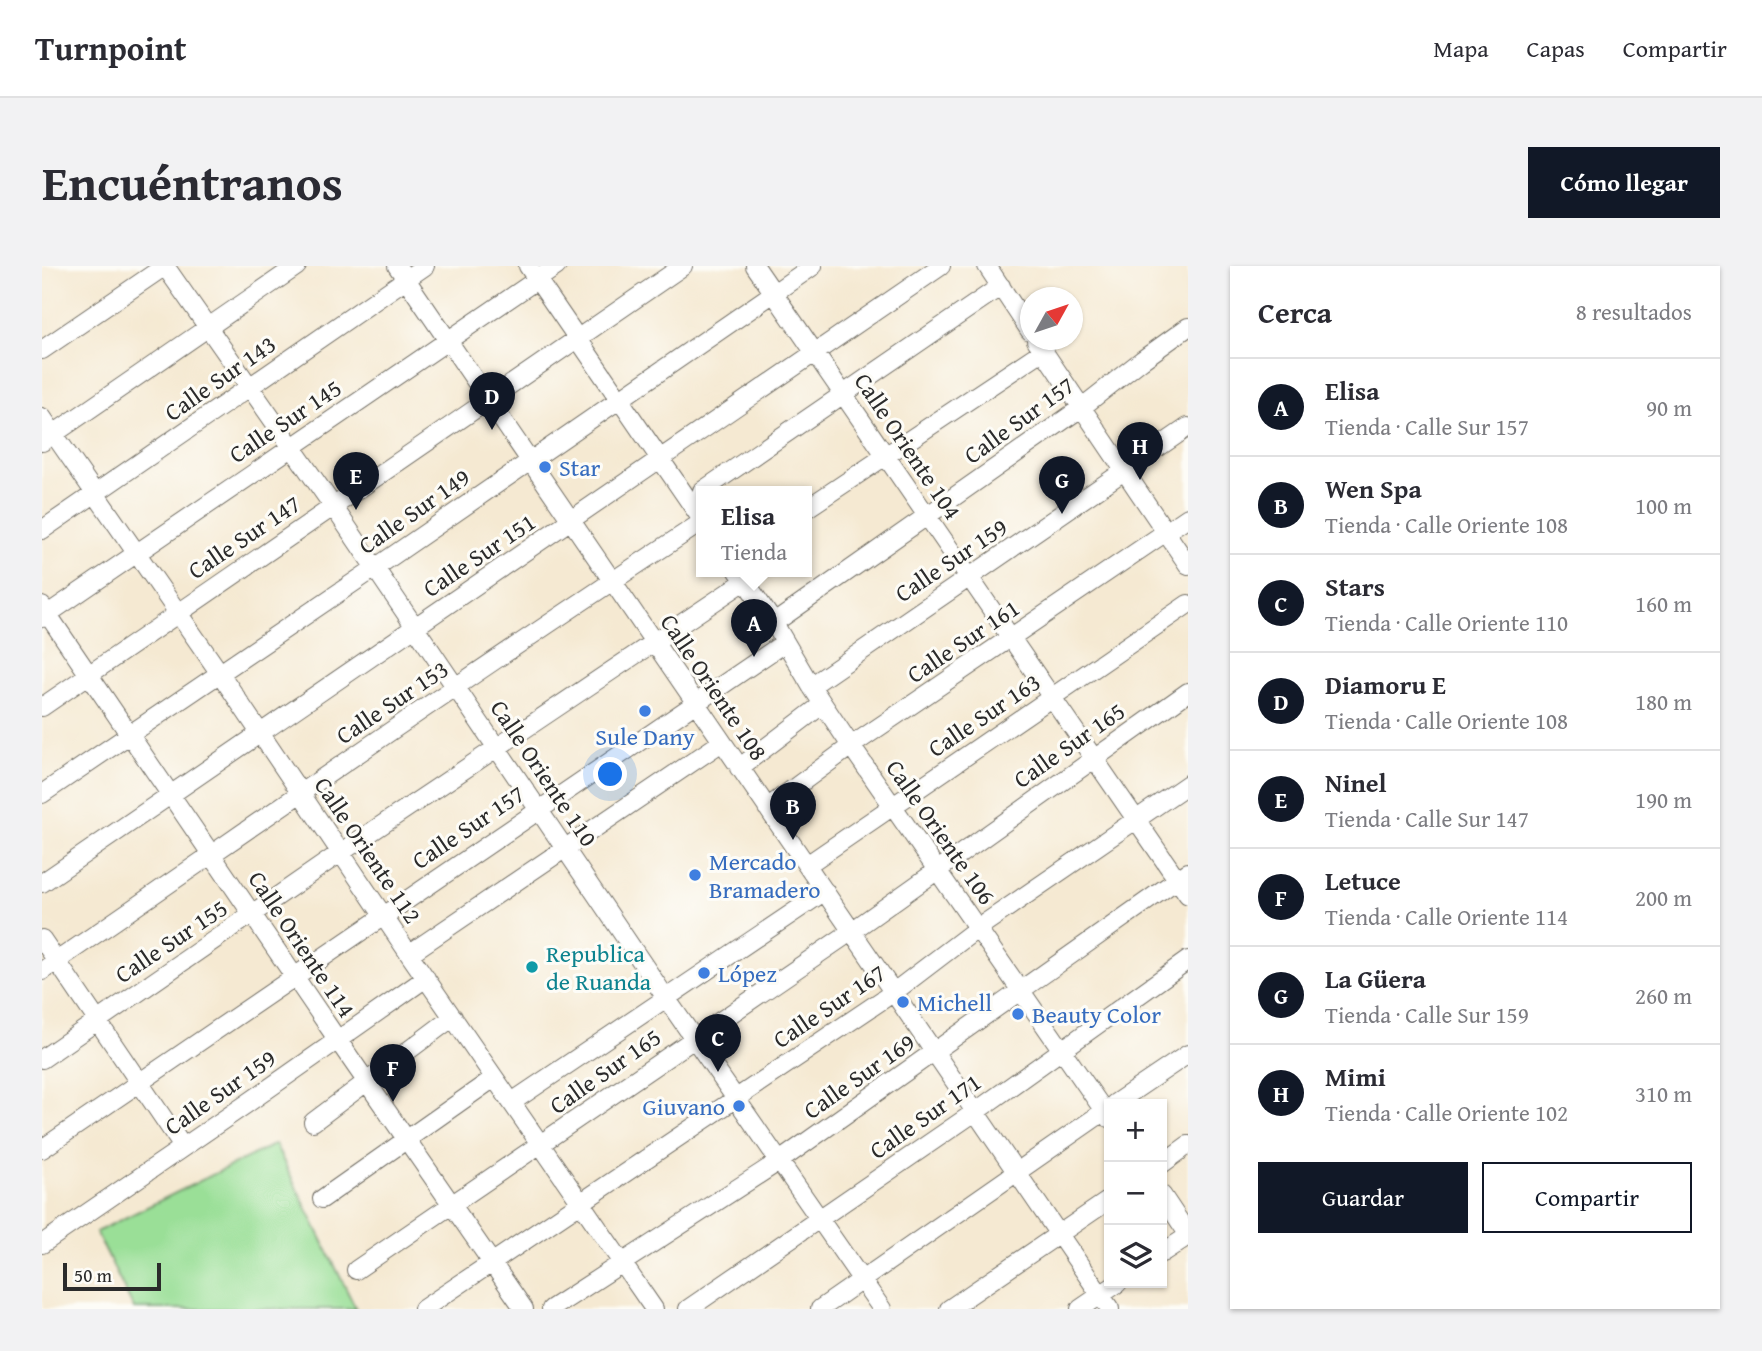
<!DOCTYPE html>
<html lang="es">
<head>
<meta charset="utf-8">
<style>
  :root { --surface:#fff; --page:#f2f2f3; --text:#2b2b33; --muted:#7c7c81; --line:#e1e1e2; --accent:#111827 }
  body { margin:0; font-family:"Gentium Book Plus",serif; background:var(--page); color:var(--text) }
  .controls { position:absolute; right:21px; bottom:21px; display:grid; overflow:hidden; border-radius:0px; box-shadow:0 2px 5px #0004 }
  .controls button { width:63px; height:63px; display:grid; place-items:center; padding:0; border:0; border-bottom:2px solid var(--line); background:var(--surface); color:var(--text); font:35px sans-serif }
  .compass { position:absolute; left:978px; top:21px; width:63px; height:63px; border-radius:50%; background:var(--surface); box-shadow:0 2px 5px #0004; rotate:50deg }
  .scale { position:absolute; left:21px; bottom:18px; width:98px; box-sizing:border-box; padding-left:7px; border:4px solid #2b2b2b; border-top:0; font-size:19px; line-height:24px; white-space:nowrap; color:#2b2b2b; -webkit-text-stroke:5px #fdfcf7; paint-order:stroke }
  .you { position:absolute; left:569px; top:509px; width:24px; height:24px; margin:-18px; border:5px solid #fff; border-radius:50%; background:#1a73e8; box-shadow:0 0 0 10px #1a73e833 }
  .badge { display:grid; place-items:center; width:46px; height:46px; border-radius:50%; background:var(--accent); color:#fff; font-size:23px; font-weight:700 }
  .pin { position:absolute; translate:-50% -58px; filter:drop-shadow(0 2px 4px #0008) }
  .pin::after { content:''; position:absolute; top:37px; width:24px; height:21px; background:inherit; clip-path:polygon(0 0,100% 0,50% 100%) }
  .popup { position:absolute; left:654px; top:220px; width:116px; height:91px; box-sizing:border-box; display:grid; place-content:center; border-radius:0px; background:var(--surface); filter:drop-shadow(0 2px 5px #0005); font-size:23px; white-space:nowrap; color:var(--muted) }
  .popup b { font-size:26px; color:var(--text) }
  .popup::after { content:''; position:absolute; left:50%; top:100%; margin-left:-14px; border:14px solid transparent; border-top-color:var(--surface) }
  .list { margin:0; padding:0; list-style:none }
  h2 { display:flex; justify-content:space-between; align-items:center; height:91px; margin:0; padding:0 28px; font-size:30px }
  h2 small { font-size:23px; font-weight:400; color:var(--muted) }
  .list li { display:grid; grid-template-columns:46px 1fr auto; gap:21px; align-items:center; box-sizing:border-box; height:98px; padding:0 28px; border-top:2px solid var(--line) }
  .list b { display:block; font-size:26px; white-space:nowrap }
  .list p { margin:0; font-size:23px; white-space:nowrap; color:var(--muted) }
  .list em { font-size:23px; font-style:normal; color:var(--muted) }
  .actions { display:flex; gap:14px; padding:21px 28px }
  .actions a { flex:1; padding:16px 0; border:2px solid var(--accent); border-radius:0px; text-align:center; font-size:24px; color:var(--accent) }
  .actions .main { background:var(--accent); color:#fff }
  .icon { flex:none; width:38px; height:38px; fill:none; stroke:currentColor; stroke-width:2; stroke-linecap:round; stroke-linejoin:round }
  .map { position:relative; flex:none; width:1146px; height:1043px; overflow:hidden; border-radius:0px }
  header { display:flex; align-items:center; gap:42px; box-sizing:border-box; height:98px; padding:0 35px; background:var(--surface); border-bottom:2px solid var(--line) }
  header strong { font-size:33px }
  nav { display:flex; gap:38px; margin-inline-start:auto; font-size:24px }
  .intro { display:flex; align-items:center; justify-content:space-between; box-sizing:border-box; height:168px; padding:0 42px }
  h1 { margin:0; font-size:49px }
  .button { padding:18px 32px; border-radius:0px; background:var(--accent); color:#fff; font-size:24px; font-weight:700 }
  main { display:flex; gap:42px; padding:0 42px }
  aside { flex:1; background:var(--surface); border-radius:0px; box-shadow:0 2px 5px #0004 }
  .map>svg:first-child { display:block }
  .green { fill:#9adf97; stroke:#628561; stroke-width:2 }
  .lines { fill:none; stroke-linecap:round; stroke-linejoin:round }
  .minor-casing { stroke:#726e65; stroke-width:20 }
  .minor { stroke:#fff; stroke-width:18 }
  .shop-dot { fill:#3f7fe0; stroke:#fdfcf7; stroke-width:2.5 }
  .culture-dot { fill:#0f9aa8; stroke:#fdfcf7; stroke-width:2.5 }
  .labels { text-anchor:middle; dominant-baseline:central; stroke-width:6; stroke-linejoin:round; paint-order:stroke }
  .street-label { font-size:24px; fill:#2b2b2b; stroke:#fdfcf7 }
  .shop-label { font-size:24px; fill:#366cbe; stroke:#fdfcf7; text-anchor:start }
  .culture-label { font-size:24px; fill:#0d838f; stroke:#fdfcf7; text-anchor:start }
</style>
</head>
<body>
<header>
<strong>Turnpoint</strong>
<nav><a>Mapa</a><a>Capas</a><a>Compartir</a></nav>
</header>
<div class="intro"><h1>Encuéntranos</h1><a class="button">Cómo llegar</a></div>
<main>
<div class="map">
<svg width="1146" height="1043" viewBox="0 0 1146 1043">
  <rect width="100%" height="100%" fill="#fdfcf7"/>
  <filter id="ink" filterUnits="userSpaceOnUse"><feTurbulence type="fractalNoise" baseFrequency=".0143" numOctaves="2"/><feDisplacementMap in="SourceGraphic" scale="14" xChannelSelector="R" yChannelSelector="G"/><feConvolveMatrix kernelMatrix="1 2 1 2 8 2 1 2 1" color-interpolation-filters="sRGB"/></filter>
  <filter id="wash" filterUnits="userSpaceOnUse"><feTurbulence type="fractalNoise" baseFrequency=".00686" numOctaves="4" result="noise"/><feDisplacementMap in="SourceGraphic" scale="28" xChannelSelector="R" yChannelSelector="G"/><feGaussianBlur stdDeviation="1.57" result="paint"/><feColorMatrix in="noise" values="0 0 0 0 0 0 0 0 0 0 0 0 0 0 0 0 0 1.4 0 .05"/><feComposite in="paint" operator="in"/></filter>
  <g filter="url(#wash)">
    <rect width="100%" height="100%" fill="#f5e9d2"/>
    <!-- green -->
    <path class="green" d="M233,878L314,1043H92L54,966Z"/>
  </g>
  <g filter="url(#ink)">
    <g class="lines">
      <!-- minor casing -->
      <g class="minor-casing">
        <path id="minor" d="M123,0L291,240L624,732L840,1043
          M355,0L1068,1043
          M486,0L660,254
          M713,0L1146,629
          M945,0L988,65
          M994,74L1146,299
          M0,84L123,0
          M0,151L177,406L367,688L612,1043
          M0,176L255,0
          M660,225L959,20
          M764,243L1002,84
          M0,264L383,0
          M696,305L732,357L769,420L809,480L1067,852
          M0,340L295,773L482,1043
          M0,352L515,0
          M732,357L1039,142L1100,94L1146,61
          M769,420L1146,161
          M0,441L641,0
          M697,502L781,438
          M0,528L333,302L771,0
          M725,542L809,480L1146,251
          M765,599L1146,338
          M0,617L899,0
          M0,673L141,881
          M367,688L680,476
          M0,705C219,555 437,402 660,256
          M0,793L298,587L703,315
          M470,836L783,625
          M1072,838L1146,788
          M271,856L411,751
          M0,883L742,377
          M1120,898L1146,879
          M1120,929L1146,968
          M280,933L452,812
          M0,978L203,839L384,712
          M1120,987L1146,970
          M314,1004L810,665L1146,426
          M381,1043L852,726L936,662L1146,518
          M509,1043L739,894L1146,606
          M646,1043L933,846L1146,694
          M778,1043L1067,842
          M907,1043L1067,934
          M1038,1043L1076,1017"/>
      </g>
      <!-- minor -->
      <use href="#minor" class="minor"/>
    </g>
  </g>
  <!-- markers -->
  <g class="shop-dot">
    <circle cx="503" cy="201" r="7"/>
    <circle cx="603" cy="445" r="7"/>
    <circle cx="653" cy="609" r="7"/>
    <circle cx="662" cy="707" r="7"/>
    <circle cx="861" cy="736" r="7"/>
    <circle cx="976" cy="748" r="7"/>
    <circle cx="697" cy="840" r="7"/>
  </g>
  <circle class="culture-dot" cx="490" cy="701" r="7"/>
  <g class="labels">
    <!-- street labels -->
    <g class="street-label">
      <text transform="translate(178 112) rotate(-35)">Calle Sur 143</text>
      <text transform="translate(977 154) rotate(-36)">Calle Sur 157</text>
      <text transform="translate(243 155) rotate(-34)">Calle Sur 145</text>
      <text transform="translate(866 180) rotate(56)">Calle Oriente 104</text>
      <text transform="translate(372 245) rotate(-35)">Calle Sur 149</text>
      <text transform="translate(202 271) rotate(-34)">Calle Sur 147</text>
      <text transform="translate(437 289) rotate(-34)">Calle Sur 151</text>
      <text transform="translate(909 294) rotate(-34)">Calle Sur 159</text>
      <text transform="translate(921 375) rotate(-34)">Calle Sur 161</text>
      <text transform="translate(672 421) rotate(56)">Calle Oriente 108</text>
      <text transform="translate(350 436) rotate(-34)">Calle Sur 153</text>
      <text transform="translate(942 449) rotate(-34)">Calle Sur 163</text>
      <text transform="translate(1027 479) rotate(-35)">Calle Sur 165</text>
      <text transform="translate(502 507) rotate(56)">Calle Oriente 110</text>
      <text transform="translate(426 561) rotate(-34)">Calle Sur 157</text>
      <text transform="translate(899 566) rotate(55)">Calle Oriente 106</text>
      <text transform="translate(326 584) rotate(56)">Calle Oriente 112</text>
      <text transform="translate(129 675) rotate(-34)">Calle Sur 155</text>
      <text transform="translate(260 678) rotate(56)">Calle Oriente 114</text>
      <text transform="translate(787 740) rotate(-34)">Calle Sur 167</text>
      <text transform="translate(563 805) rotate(-35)">Calle Sur 165</text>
      <text transform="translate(817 810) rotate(-35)">Calle Sur 169</text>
      <text transform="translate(178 826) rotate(-35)">Calle Sur 159</text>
      <text transform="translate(883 850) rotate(-35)">Calle Sur 171</text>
    </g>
    <!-- shop labels -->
    <g class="shop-label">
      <text x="517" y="201">Star</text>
      <text x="603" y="470" text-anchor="middle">Sule Dany</text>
      <text x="667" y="595">Mercado<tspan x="667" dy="28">Bramadero</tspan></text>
      <text x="676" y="707">López</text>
      <text x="875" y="736">Michell</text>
      <text x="990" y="748">Beauty Color</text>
      <text x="683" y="840" text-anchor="end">Giuvano</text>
    </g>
    <!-- culture labels -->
    <g class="culture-label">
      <text x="504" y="687">Republica<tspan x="504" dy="28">de Ruanda</tspan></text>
    </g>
  </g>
</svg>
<div class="controls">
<button>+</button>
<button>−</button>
<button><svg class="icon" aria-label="layers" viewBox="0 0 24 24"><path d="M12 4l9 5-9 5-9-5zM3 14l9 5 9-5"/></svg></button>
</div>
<svg class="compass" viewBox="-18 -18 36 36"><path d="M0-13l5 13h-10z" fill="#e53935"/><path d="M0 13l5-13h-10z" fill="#7c7c81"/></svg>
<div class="scale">50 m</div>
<div class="you"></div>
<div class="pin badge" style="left:712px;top:391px">A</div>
<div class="popup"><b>Elisa</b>Tienda</div>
<div class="pin badge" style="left:751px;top:574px">B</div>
<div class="pin badge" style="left:676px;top:806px">C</div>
<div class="pin badge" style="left:450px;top:164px">D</div>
<div class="pin badge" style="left:314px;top:244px">E</div>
<div class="pin badge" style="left:351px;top:836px">F</div>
<div class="pin badge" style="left:1020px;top:248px">G</div>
<div class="pin badge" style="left:1098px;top:214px">H</div>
</div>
<aside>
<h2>Cerca<small>8 resultados</small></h2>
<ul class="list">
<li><span class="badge">A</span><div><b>Elisa</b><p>Tienda · Calle Sur 157</p></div><em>90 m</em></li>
<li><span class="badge">B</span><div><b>Wen Spa</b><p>Tienda · Calle Oriente 108</p></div><em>100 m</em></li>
<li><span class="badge">C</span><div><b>Stars</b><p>Tienda · Calle Oriente 110</p></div><em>160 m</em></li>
<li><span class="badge">D</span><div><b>Diamoru E</b><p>Tienda · Calle Oriente 108</p></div><em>180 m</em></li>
<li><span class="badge">E</span><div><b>Ninel</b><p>Tienda · Calle Sur 147</p></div><em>190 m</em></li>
<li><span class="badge">F</span><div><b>Letuce</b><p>Tienda · Calle Oriente 114</p></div><em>200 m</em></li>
<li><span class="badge">G</span><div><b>La Güera</b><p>Tienda · Calle Sur 159</p></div><em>260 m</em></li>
<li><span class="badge">H</span><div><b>Mimi</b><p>Tienda · Calle Oriente 102</p></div><em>310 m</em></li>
</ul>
<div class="actions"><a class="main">Guardar</a><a>Compartir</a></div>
</aside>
</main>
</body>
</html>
